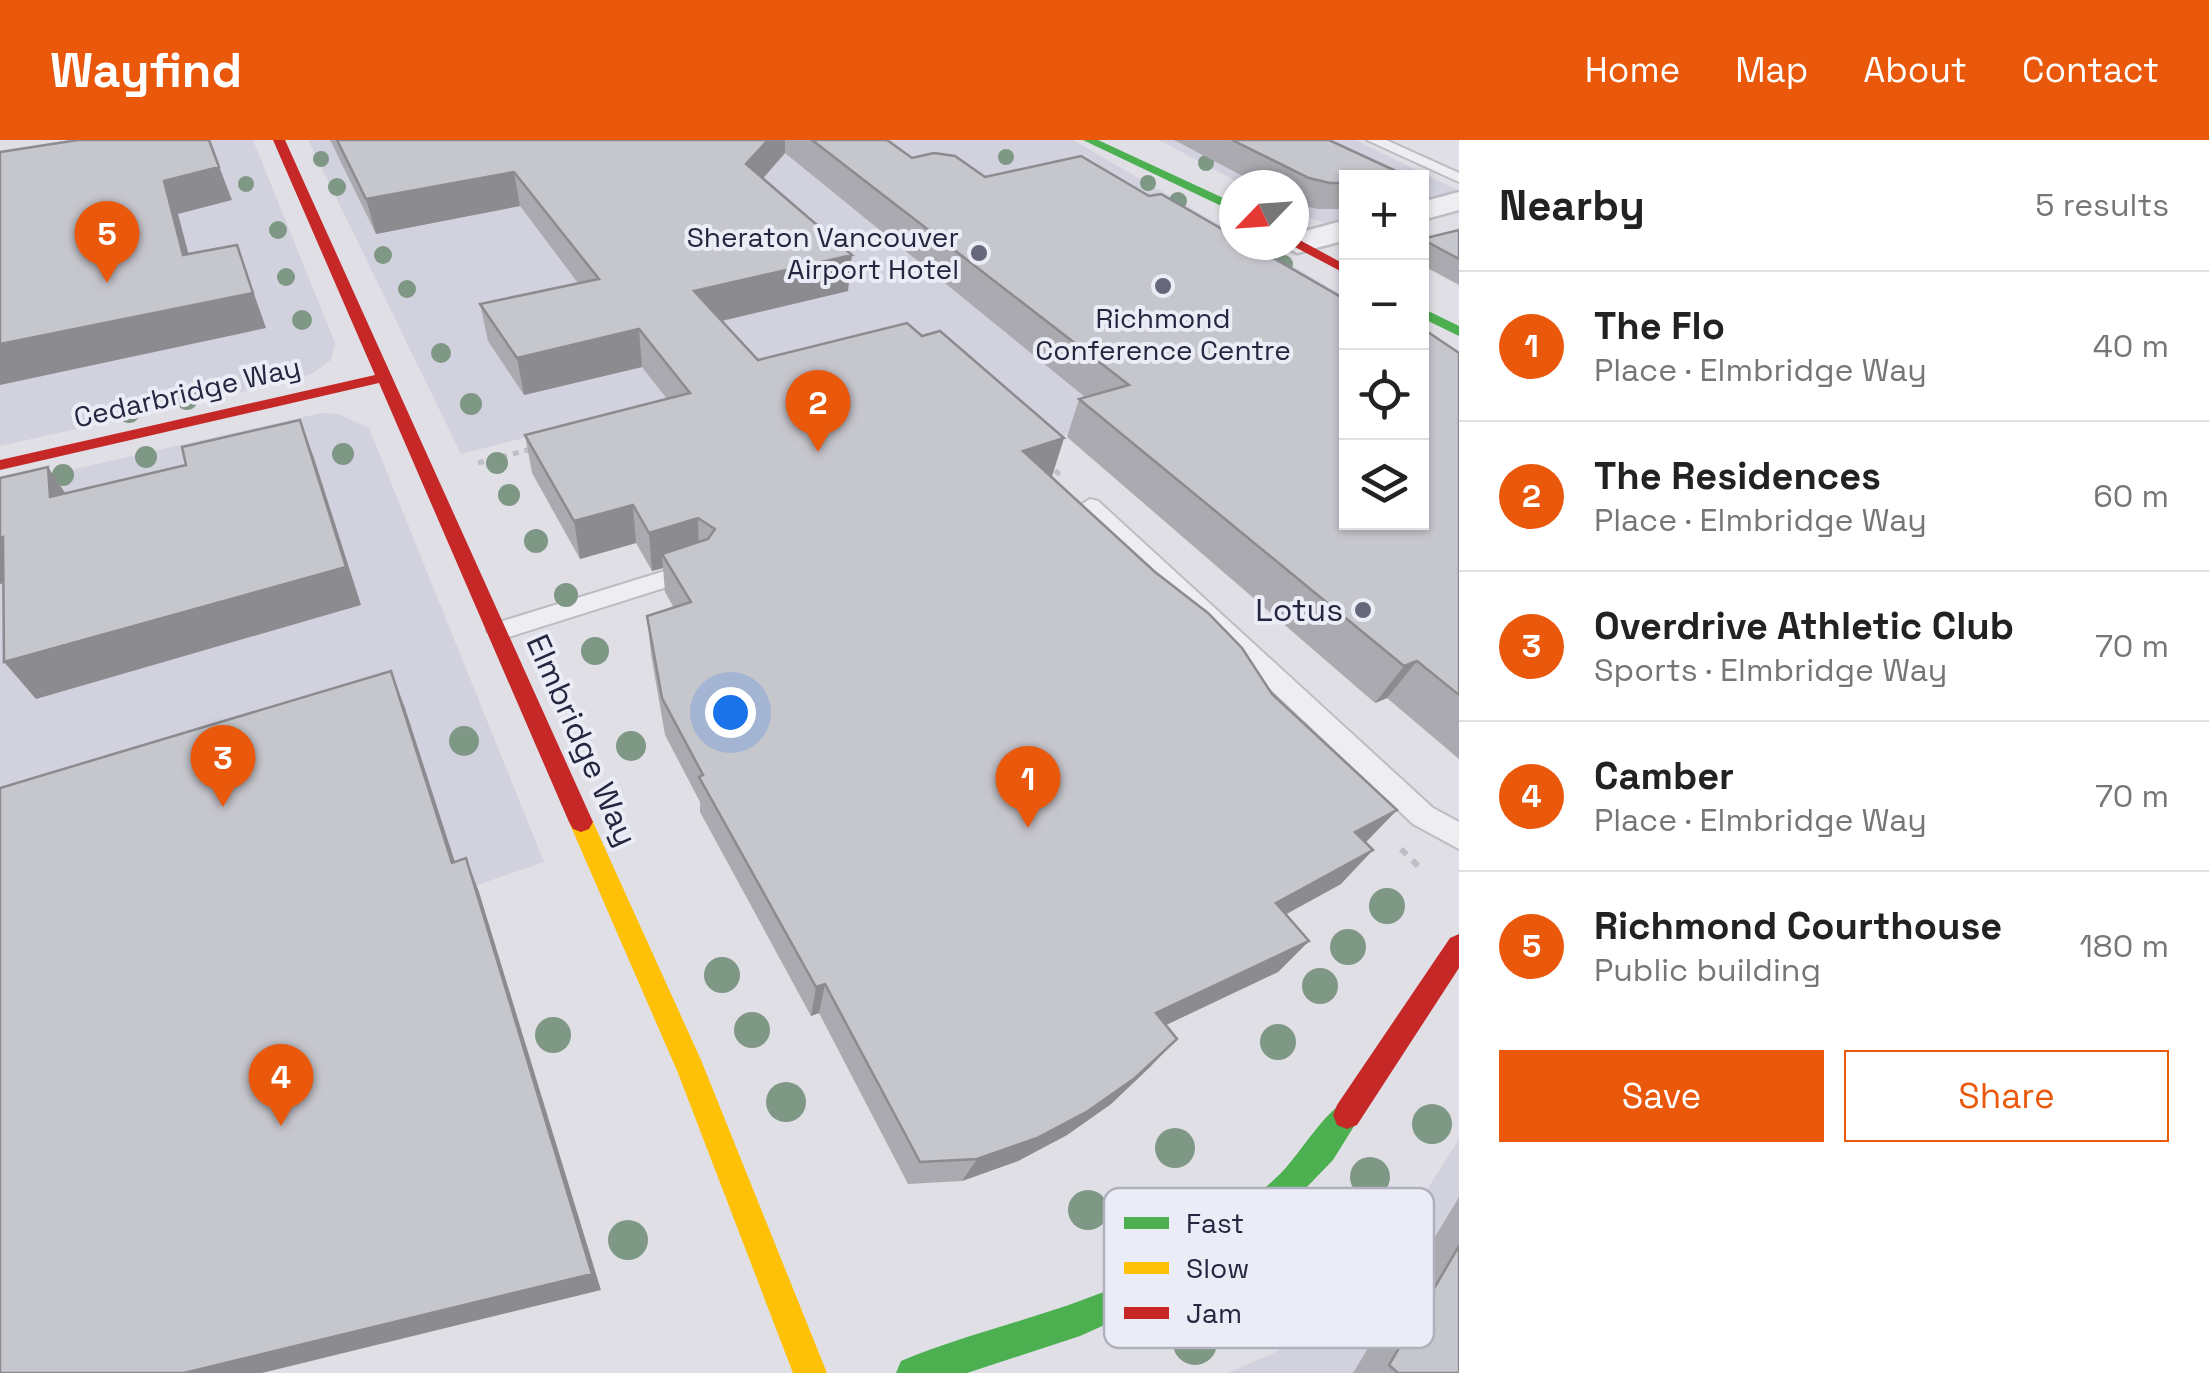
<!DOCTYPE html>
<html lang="en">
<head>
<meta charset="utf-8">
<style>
  :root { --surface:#fff; --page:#f6f6f6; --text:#222; --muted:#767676; --line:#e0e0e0; --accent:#ea580c }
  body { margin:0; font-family:"Space Grotesk",sans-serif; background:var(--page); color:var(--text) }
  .controls { position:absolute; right:30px; top:30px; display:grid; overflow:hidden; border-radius:0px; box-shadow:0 2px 8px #0004 }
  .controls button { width:90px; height:90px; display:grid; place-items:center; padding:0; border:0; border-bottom:2px solid var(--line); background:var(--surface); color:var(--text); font:50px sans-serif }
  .compass { position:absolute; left:1219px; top:30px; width:90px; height:90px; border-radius:50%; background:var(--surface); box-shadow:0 2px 8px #0004; rotate:245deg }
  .you { position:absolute; left:730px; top:572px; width:35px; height:35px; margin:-25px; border:8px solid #fff; border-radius:50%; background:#1a73e8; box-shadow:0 0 0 15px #1a73e833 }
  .badge { display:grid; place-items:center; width:65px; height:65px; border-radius:50%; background:var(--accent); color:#fff; font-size:32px; font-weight:700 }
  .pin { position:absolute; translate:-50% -82px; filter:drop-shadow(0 2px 5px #0008) }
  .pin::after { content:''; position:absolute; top:52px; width:35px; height:30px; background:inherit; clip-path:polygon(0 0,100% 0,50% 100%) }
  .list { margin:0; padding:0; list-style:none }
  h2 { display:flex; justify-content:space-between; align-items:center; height:130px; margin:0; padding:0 40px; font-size:42px }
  h2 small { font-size:32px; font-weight:400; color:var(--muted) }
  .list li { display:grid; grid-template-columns:65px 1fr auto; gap:30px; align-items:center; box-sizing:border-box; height:150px; padding:0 40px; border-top:2px solid var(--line) }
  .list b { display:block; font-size:38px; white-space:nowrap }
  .list p { margin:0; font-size:32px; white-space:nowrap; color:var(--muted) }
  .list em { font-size:32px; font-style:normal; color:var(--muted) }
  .actions { display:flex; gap:20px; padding:30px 40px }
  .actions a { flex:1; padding:22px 0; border:2px solid var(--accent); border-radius:0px; text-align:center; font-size:35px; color:var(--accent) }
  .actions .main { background:var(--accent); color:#fff }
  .icon { flex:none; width:55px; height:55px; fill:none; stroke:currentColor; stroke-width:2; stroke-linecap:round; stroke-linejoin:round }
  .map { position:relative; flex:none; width:1459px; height:1233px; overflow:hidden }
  header { display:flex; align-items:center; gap:60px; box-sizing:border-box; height:140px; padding:0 50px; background:var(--accent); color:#fff }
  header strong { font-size:48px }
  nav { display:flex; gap:55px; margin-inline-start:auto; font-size:35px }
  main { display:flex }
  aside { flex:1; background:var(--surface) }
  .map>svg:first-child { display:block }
  .built { fill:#d2d2de }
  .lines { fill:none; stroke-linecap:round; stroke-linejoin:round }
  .lane-casing { stroke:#bcbcc3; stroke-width:4 }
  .street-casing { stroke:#bcbcc3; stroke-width:5 }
  .path-far1 { stroke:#bebec5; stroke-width:5; stroke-dasharray:6 6; stroke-linecap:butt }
  .path { stroke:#bebec5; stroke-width:6; stroke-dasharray:8 8; stroke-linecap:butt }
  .lane { fill:#eeeef2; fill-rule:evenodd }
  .street { fill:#eeeef2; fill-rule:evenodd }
  .fast { fill:#4caf50; fill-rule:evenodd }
  .slow { fill:#ffc107; fill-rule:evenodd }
  .jam { fill:#c62828; fill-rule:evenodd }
  .tree { fill:#7f9785 }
  .wall { fill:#aaaab0 }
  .shaded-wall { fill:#8b8b90 }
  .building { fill:#c6c6cd; stroke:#8b8b90; stroke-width:2.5 }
  .poi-dot { fill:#666779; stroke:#ebecf5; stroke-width:4 }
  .labels { text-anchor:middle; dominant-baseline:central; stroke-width:8; stroke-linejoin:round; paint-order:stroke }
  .far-poi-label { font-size:28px; fill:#25263f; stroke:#ebecf5; text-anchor:end }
  .far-street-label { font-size:28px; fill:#25263f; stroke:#ebecf5 }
  .poi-label { font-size:32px; fill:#25263f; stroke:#ebecf5; text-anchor:end }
  .street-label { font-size:32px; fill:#25263f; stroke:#ebecf5 }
  .key { fill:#ebecf5; stroke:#b0b1be; stroke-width:2.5 }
  .key-label { font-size:28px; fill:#25263f }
</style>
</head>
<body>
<header>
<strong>Wayfind</strong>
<nav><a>Home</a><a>Map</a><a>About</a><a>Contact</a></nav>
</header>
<main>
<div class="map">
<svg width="1459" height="1233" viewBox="0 0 1459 1233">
  <rect width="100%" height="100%" fill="#dfdfe5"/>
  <!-- built -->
  <path class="built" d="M175,0H253L335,203L331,220L313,233L286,242L0,306V25Z
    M308,0H1073L1234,93V105H1256L1346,157V210L1024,308L908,201L461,314Z
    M1159,0H1356L1459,51L1422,61V38H1346V83L1330,85L1294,73V45H1243Z
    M321,273L338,274L369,288L544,722L0,911V346Z
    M1459,999V1233H1228L1278,1211L1362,1134L1406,1083Z"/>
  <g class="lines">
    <!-- lane casing -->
    <g class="lane-casing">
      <path id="lane" d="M1367,0H1386L1459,33V42Z
        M1090,359L1098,361L1433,668L1459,682V709L1413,684L1082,371L1079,366Z
        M697,421L709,429L705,435L499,500L487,491L490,485Z"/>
    </g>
    <!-- street casing -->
    <g class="street-casing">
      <path id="street" d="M1459,52V70L1422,80V62Z
        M1346,80V100L1297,113L1282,105H1294V94Z"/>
    </g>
    <!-- path-far1 -->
    <path class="path-far1" d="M478,323L535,308
      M1048,343L1058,333L1049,324"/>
    <!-- path -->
    <path class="path" d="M1401,709L1423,731"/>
    <!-- lane -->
    <use href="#lane" class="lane"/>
    <!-- street -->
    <use href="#street" class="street"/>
    <!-- fast -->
    <path class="fast" d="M1083,0H1098L1234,63V72Z
      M1422,168L1459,186V196L1422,178Z
      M1347,961L1357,965L1361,975L1333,1020L1274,1081L1241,1109L1169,1156L1080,1196L967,1233H896L901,1221C998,1181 1095,1169 1185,1110C1220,1087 1251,1062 1281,1033C1300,1014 1325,970 1347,961Z"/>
    <!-- slow -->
    <path class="slow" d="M581,672L589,675L593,682L701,920L827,1233H793L678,933L569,682L573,675Z"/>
    <!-- jam -->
    <path class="jam" d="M273,0H285L593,682L589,689L581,692L573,689L569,682L379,243L0,330V320L375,235Z
      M1294,97L1346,125V134L1291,105Z
      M1459,794V828L1357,985L1347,989L1337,985L1333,975L1337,965L1450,798Z"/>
  </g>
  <!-- trees -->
  <g class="tree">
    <circle cx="1006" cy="17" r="8"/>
    <circle cx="321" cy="19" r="8"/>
    <circle cx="1206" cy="23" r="8"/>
    <circle cx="1148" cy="43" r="8"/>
    <circle cx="246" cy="44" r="8"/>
    <circle cx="337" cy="47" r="9"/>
    <circle cx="1178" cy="61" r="9"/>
    <circle cx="278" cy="90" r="9"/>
    <circle cx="383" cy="115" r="9"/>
    <circle cx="1284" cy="124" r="9"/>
    <circle cx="286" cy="137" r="9"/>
    <circle cx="407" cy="149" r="9"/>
    <circle cx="302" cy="180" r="10"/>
    <circle cx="441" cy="213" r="10"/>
    <circle cx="187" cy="259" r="11"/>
    <circle cx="471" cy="264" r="11"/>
    <circle cx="129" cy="272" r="11"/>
    <circle cx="343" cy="314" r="11"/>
    <circle cx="146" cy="317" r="11"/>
    <circle cx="497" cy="323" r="11"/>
    <circle cx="63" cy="335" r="11"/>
    <circle cx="509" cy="355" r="11"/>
    <circle cx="536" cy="401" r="12"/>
    <circle cx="566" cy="455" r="12"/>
    <circle cx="595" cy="511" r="14"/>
    <circle cx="464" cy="601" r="15"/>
    <circle cx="631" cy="606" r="15"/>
    <circle cx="1387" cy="766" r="18"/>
    <circle cx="1348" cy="807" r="18"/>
    <circle cx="722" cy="835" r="18"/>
    <circle cx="1320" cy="846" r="18"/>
    <circle cx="752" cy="890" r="18"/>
    <circle cx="553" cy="895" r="18"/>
    <circle cx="1278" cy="902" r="18"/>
    <circle cx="786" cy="962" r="20"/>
    <circle cx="1432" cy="984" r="20"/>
    <circle cx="1175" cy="1008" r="20"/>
    <circle cx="1370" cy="1037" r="20"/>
    <circle cx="1088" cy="1070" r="20"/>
    <circle cx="628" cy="1100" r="20"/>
    <circle cx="1195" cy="1203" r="22"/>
  </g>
  <!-- wall -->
  <path class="wall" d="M330,0H887L1346,382L1459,213V619L1387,558L1375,563L1067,297L1079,259L1085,257L785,13L763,38L848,151L722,181L758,220L922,196L1064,298L1052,336L1272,554L1397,670L1366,702L1341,744L1286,774L1309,801L1278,832L1166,885L1151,926L1111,964L1067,995L1018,1021L962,1041L908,1044L819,873L811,876L700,672V662L665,595L651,514L647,476L674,468L665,452L663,428L652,431L636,403L580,419L532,333L525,295L667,259L642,227L524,255L488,201L480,164L578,143L520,66L376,94Z
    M1174,0H1329L1346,38V69H1318L1298,65L1294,63V45H1260Z
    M1459,90V145L1422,125V99Z
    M1459,1057V1233H1353Z"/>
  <!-- shaded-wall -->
  <path class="shaded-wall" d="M209,0L232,60L178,74L198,150L183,115L164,41Z
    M768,0H785V13L746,58V24Z
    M514,32L520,66L376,94L366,59Z
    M237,105L266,188L0,245V204Z
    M852,115L848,151L695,187L694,151Z
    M639,189L642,227L524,255L517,218Z
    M300,280L314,318L361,465L36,559L4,522Z
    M1064,298L1052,336L1023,311Z
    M48,327L73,365L50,357Z
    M633,365L636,403L580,419L574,381Z
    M698,378L699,416L662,414L663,428L652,431L649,393Z
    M3,397L32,435L0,444V398Z
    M1417,521L1387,558L1375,563L1404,526Z
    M391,531L405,568L466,756L452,723Z
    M1397,670L1364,704L1355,692Z
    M1373,710L1341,744L1248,795L1276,763Z
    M466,718L479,752L601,1150L262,1233H184Z
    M1309,801L1278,832L1132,901L1156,873Z
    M825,844L819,873L811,876L816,847Z
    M1177,899L1151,926L1111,964L1067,995L1018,1021L962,1041L977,1019Z"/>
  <!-- building -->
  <path class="building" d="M78,0H209L219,27L164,41L183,115L237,105L253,153L0,204V12Z
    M337,0H768L746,24L852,115L694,151L758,220L907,183L922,196L940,191L1064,298L1023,311L1155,432L1208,473L1242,508L1272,554L1397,670L1355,692L1373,710L1276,763L1309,801L1156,873L1177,899L1135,938L1088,971L1037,998L977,1019L920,1022L825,844L816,847L699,637L703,635L662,558L647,476L691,462L662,414L708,399L715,389L698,378L649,393L633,365L574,381L525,295L690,253L639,189L517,218L480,164L599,139L514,32L366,59Z
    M812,0H887L912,18L934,13L955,16L985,37L1081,16L1149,56L1161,54L1234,96V105H1251L1346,160V382H1422V188L1459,213V555L1417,521L1404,526L1079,259L1129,245Z
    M1232,0H1329L1411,38H1346V43H1330L1309,38Z
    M1459,90V119L1422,99Z
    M300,280L346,427L4,522L3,397L0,398V338L48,327L50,357L186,325L182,307Z
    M391,531L452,723L466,718L592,1134L184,1233H0V648Z
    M1459,1106V1233H1398L1389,1225Z"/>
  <!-- markers -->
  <g class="poi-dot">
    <circle cx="979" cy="113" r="10"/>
    <circle cx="1163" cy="146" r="10"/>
    <circle cx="1363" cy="470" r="10"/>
  </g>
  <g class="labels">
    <!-- far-poi labels -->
    <g class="far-poi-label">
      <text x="959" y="97">Sheraton Vancouver<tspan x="959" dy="32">Airport Hotel</tspan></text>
      <text x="1163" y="178" text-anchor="middle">Richmond<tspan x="1163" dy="32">Conference Centre</tspan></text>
    </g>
    <!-- far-street labels -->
    <g class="far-street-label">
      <text transform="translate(187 252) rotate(-13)">Cedarbridge Way</text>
    </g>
    <!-- poi labels -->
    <g class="poi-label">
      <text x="1343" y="470">Lotus</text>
    </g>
    <!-- street labels -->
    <g class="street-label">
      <text transform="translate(582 600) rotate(66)">Elmbridge Way</text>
    </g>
  </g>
  <!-- legend -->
  <rect x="1104" y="1048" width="330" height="160" rx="15" class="key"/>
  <rect x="1124" y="1077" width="45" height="12" fill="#4caf50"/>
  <rect x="1124" y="1122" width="45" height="12" fill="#ffc107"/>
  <rect x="1124" y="1167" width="45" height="12" fill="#c62828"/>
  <g class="key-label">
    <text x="1186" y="1093">Fast</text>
    <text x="1186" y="1138">Slow</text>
    <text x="1186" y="1183">Jam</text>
  </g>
</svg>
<div class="controls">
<button>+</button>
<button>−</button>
<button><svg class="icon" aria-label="locate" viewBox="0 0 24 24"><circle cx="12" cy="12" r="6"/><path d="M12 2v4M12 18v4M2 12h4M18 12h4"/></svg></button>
<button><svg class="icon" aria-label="layers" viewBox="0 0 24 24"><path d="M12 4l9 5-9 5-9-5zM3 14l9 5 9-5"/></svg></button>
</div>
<svg class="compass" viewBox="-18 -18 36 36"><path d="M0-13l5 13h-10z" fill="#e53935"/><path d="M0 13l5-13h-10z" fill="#767676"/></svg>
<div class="you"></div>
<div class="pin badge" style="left:1028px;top:688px">1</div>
<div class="pin badge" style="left:818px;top:312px">2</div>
<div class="pin badge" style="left:223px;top:667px">3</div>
<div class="pin badge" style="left:281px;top:986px">4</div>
<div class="pin badge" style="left:107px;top:143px">5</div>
</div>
<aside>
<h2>Nearby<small>5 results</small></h2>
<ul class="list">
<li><span class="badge">1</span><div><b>The Flo</b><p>Place · Elmbridge Way</p></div><em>40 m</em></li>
<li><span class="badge">2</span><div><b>The Residences</b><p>Place · Elmbridge Way</p></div><em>60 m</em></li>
<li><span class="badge">3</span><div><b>Overdrive Athletic Club</b><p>Sports · Elmbridge Way</p></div><em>70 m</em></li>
<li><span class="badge">4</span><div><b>Camber</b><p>Place · Elmbridge Way</p></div><em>70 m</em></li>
<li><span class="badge">5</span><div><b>Richmond Courthouse</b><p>Public building</p></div><em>180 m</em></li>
</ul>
<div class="actions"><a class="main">Save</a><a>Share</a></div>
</aside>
</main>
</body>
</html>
